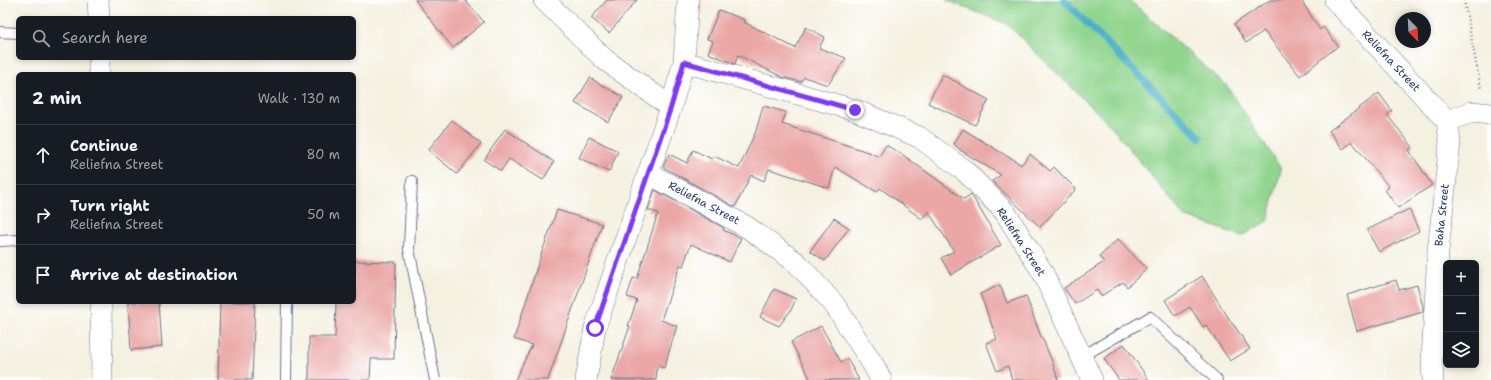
<!DOCTYPE html>
<html lang="en">
<head>
<meta charset="utf-8">
<style>
  :root { --surface:#171b24; --page:#242831; --text:#f1f3f6; --muted:#9ea1a6; --line:#363941 }
  body { margin:0; font-family:"Shantell Sans",sans-serif; background:var(--page); color:var(--text) }
  .controls { position:absolute; right:12px; bottom:12px; display:grid; overflow:hidden; border-radius:6px; box-shadow:0 2px 6px #0003 }
  .controls button { width:36px; height:36px; display:grid; place-items:center; padding:0; border:0; border-bottom:1px solid var(--line); background:var(--surface); color:var(--text); font:20px sans-serif }
  .compass { position:absolute; left:1395px; top:12px; width:36px; height:36px; border-radius:50%; background:var(--surface); box-shadow:0 2px 6px #0003; rotate:156deg }
  .stop { position:absolute; width:12px; height:12px; margin:-9px; border:3px solid #7c3aed; border-radius:50%; background:#fff }
  .stop.end { background:#7c3aed; border-color:#fff; box-shadow:0 1px 4px #0008 }
  .list { margin:0; padding:0; list-style:none }
  h2 { display:flex; justify-content:space-between; align-items:center; height:52px; margin:0; padding:0 16px; font-size:17px }
  h2 small { font-size:13px; font-weight:400; color:var(--muted) }
  .list li { display:grid; grid-template-columns:26px 1fr auto; gap:12px; align-items:center; box-sizing:border-box; height:60px; padding:0 16px; border-top:1px solid var(--line) }
  .list b { display:block; font-size:15px; white-space:nowrap }
  .list p { margin:0; font-size:13px; white-space:nowrap; color:var(--muted) }
  .list em { font-size:13px; font-style:normal; color:var(--muted) }
  .icon { flex:none; width:22px; height:22px; fill:none; stroke:currentColor; stroke-width:2; stroke-linecap:round; stroke-linejoin:round }
  .map { position:relative; flex:none; width:1491px; height:380px; overflow:hidden }
  .search { position:absolute; background:var(--surface); box-shadow:0 2px 6px #0003; left:16px; top:16px; width:340px; height:44px; display:flex; align-items:center; gap:10px; box-sizing:border-box; padding:0 14px; border-radius:6px; color:var(--muted); font-size:15px }
  .panel { position:absolute; background:var(--surface); box-shadow:0 2px 6px #0003; left:16px; top:72px; width:340px; height:232px; border-radius:6px }
  .map>svg:first-child { display:block }
  .green { fill:#91d58e; stroke:#568276 }
  .lines { fill:none; stroke-linecap:round; stroke-linejoin:round }
  .stream { stroke:#48b0c7; stroke-width:7 }
  .building { fill:#eaa7a5 }
  .service-casing { stroke:#67738c; stroke-width:12 }
  .minor-casing { stroke:#67738c; stroke-width:22 }
  .path { stroke:#67738c; stroke-width:2.5; stroke-dasharray:1 3; stroke-linecap:butt }
  .service { stroke:#fff; stroke-width:10 }
  .minor { stroke:#fff; stroke-width:21 }
  .route { stroke:#7c3aed; stroke-width:5 }
  .labels { text-anchor:middle; dominant-baseline:central; stroke-width:4; stroke-linejoin:round; paint-order:stroke }
  .street-label { font-size:11px; fill:#1b2f5e; stroke:#fff }
</style>
</head>
<body>
<div class="map">
<svg width="1491" height="380" viewBox="0 0 1491 380">
  <rect width="100%" height="100%" fill="#fff"/>
  <filter id="ink" filterUnits="userSpaceOnUse"><feTurbulence type="fractalNoise" baseFrequency=".025" numOctaves="2"/><feDisplacementMap in="SourceGraphic" scale="8" xChannelSelector="R" yChannelSelector="G"/><feConvolveMatrix kernelMatrix="1 2 1 2 8 2 1 2 1" color-interpolation-filters="sRGB"/></filter>
  <filter id="wash" filterUnits="userSpaceOnUse"><feTurbulence type="fractalNoise" baseFrequency=".012" numOctaves="4" result="noise"/><feDisplacementMap in="SourceGraphic" scale="16" xChannelSelector="R" yChannelSelector="G"/><feGaussianBlur stdDeviation="0.9" result="paint"/><feColorMatrix in="noise" values="0 0 0 0 0 0 0 0 0 0 0 0 0 0 0 0 0 1.4 0 .05"/><feComposite in="paint" operator="in"/></filter>
  <g filter="url(#wash)">
    <rect width="100%" height="100%" fill="#f5f1e1"/>
    <!-- green -->
    <path class="green" d="M946,0H1129L1227,86L1281,169L1268,221L1242,236L1184,216L1112,127L1007,24Z"/>
    <g class="lines">
      <!-- stream -->
      <path class="stream" d="M1064,0L1200,137"/>
    </g>
    <g id="blocks">
      <!-- building -->
      <path class="building" d="M415,0H465L484,22L453,48Z
        M607,0H637L609,33L591,18Z
        M1270,0H1301L1320,30L1323,27L1338,46L1300,76L1264,31L1246,43L1234,24Z
        M719,10L745,20L744,22L795,48L806,27L825,37L819,48L846,58L828,85L804,77L801,82L782,77L738,55L735,64L708,53L713,41L707,39Z
        M942,75L959,83V84L989,100L975,125L928,103Z
        M590,78L623,97L608,122L575,103Z
        M1379,93L1392,111L1387,115L1413,147L1409,150L1432,185L1398,208L1385,190L1389,187L1352,142L1343,149L1329,131Z
        M763,106L786,112L782,124L871,153L879,157L886,145L903,155L964,199L971,194L1001,245L951,275L941,258L954,251L928,211L922,219L880,188L877,192L835,167L829,188L769,169L764,181L751,175L735,207L663,167L669,154L687,163L693,150L712,159L714,156L739,168L756,131Z
        M452,120L481,144L457,174L428,150Z
        M505,129L554,162L543,180L509,159L501,171L484,160Z
        M963,129L1010,158V157L1021,165L1030,154L1050,171L1054,167L1076,189L1040,227L992,181L1001,175L960,150L954,144Z
        M589,137L618,151L609,172L579,158Z
        M655,190L724,228L723,230L741,238L730,262L691,244L683,266L680,265L661,320L677,326L664,368L657,366L656,380H611L630,326H628L637,300L627,297L633,278L637,279L658,213L648,210Z
        M1409,209L1419,231L1379,252L1367,230Z
        M557,210L602,224L548,380H515L532,345L514,339L541,255Z
        M834,218L849,228L825,261L810,251Z
        M1118,239L1147,269L1127,287L1123,282L1101,296L1097,290L1075,304L1064,288L1104,262L1099,257Z
        M354,261L396,262L394,359H371L370,380H309V337H335L336,302H354Z
        M1202,276L1233,325H1234L1250,349L1230,361L1206,325L1203,327L1190,307L1175,316L1165,300Z
        M1396,280L1399,290L1417,285L1423,306V312L1357,331L1347,295Z
        M1000,285L1007,303L1026,296L1041,337H1042L1053,364L1058,380H1012L1008,366L997,371L986,343L997,339L980,294Z
        M774,289L796,299L791,310L779,326L760,317Z
        M128,302H159L162,347L131,350Z
        M220,302H255L252,380H218Z
        M821,326L841,362L847,358L859,380H807L810,378L791,342Z
        M1124,344L1149,380H1119L1104,359Z"/>
    </g>
  </g>
  <g filter="url(#ink)">
    <use href="#blocks" fill-opacity="0" stroke="#67738c" stroke-width="1"/>
    <g class="lines">
      <!-- service casing -->
      <g class="service-casing">
        <path id="service" d="M0,32L18,33
          M412,181L409,249L435,380
          M0,241L18,240
          M1081,357L1150,317L1217,380
          M286,380L287,302"/>
      </g>
      <!-- minor casing -->
      <g class="minor-casing">
        <path id="minor" d="M98,0L99,18
          M544,0L604,59L671,107
          M1335,0L1447,121
          M99,58V74
          M684,62L855,110L919,137L965,171L1005,212L1043,273L1092,380
          M1447,121L1472,112L1491,114
          M648,173L747,227L797,263L834,304L874,366L881,380
          M101,302L102,380
          M586,380L595,328L671,107L684,62L688,0
          M1433,380L1432,360L1438,251L1450,142L1447,121"/>
      </g>
      <!-- path -->
      <path class="path" d="M1464,0L1481,89"/>
      <!-- service -->
      <use href="#service" class="service"/>
      <!-- minor -->
      <use href="#minor" class="minor"/>
    </g>
  </g>
  <g class="lines" filter="url(#ink)">
    <!-- route -->
    <path class="route" d="M595,328L671,107L684,62L855,110"/>
  </g>
  <g class="labels">
    <!-- street labels -->
    <g class="street-label">
      <text transform="translate(1391 61) rotate(47)">Reliefna Street</text>
      <text transform="translate(704 203) rotate(28)">Reliefna Street</text>
      <text transform="translate(1442 215) rotate(-84)">Baha Street</text>
      <text transform="translate(1021 242) rotate(57)">Reliefna Street</text>
    </g>
  </g>
</svg>
<div class="controls">
<button>+</button>
<button>−</button>
<button><svg class="icon" aria-label="layers" viewBox="0 0 24 24"><path d="M12 4l9 5-9 5-9-5zM3 14l9 5 9-5"/></svg></button>
</div>
<svg class="compass" viewBox="-18 -18 36 36"><path d="M0-13l5 13h-10z" fill="#e53935"/><path d="M0 13l5-13h-10z" fill="#9ea1a6"/></svg>
<div class="stop" style="left:595px;top:328px"></div>
<div class="stop end" style="left:855px;top:110px"></div>
<div class="search"><svg class="icon" aria-label="search" viewBox="0 0 24 24"><circle cx="10" cy="10" r="6"/><path d="M15 15l6 6"/></svg>Search here</div>
<section class="panel">
<h2>2 min<small>Walk · 130 m</small></h2>
<ul class="list">
<li><svg class="icon" aria-label="ahead" viewBox="0 0 24 24"><path d="M12 20V5M6 11l6-6 6 6"/></svg><div><b>Continue</b><p>Reliefna Street</p></div><em>80 m</em></li>
<li><svg class="icon" aria-label="right" viewBox="0 0 24 24"><path d="M7 20v-9h11M14 6l5 5-5 5"/></svg><div><b>Turn right</b><p>Reliefna Street</p></div><em>50 m</em></li>
<li><svg class="icon" aria-label="arrive" viewBox="0 0 24 24"><path d="M6 21V4h12l-3 4 3 4H6"/></svg><div><b>Arrive at destination</b></div></li>
</ul>
</section>
</div>
</body>
</html>
